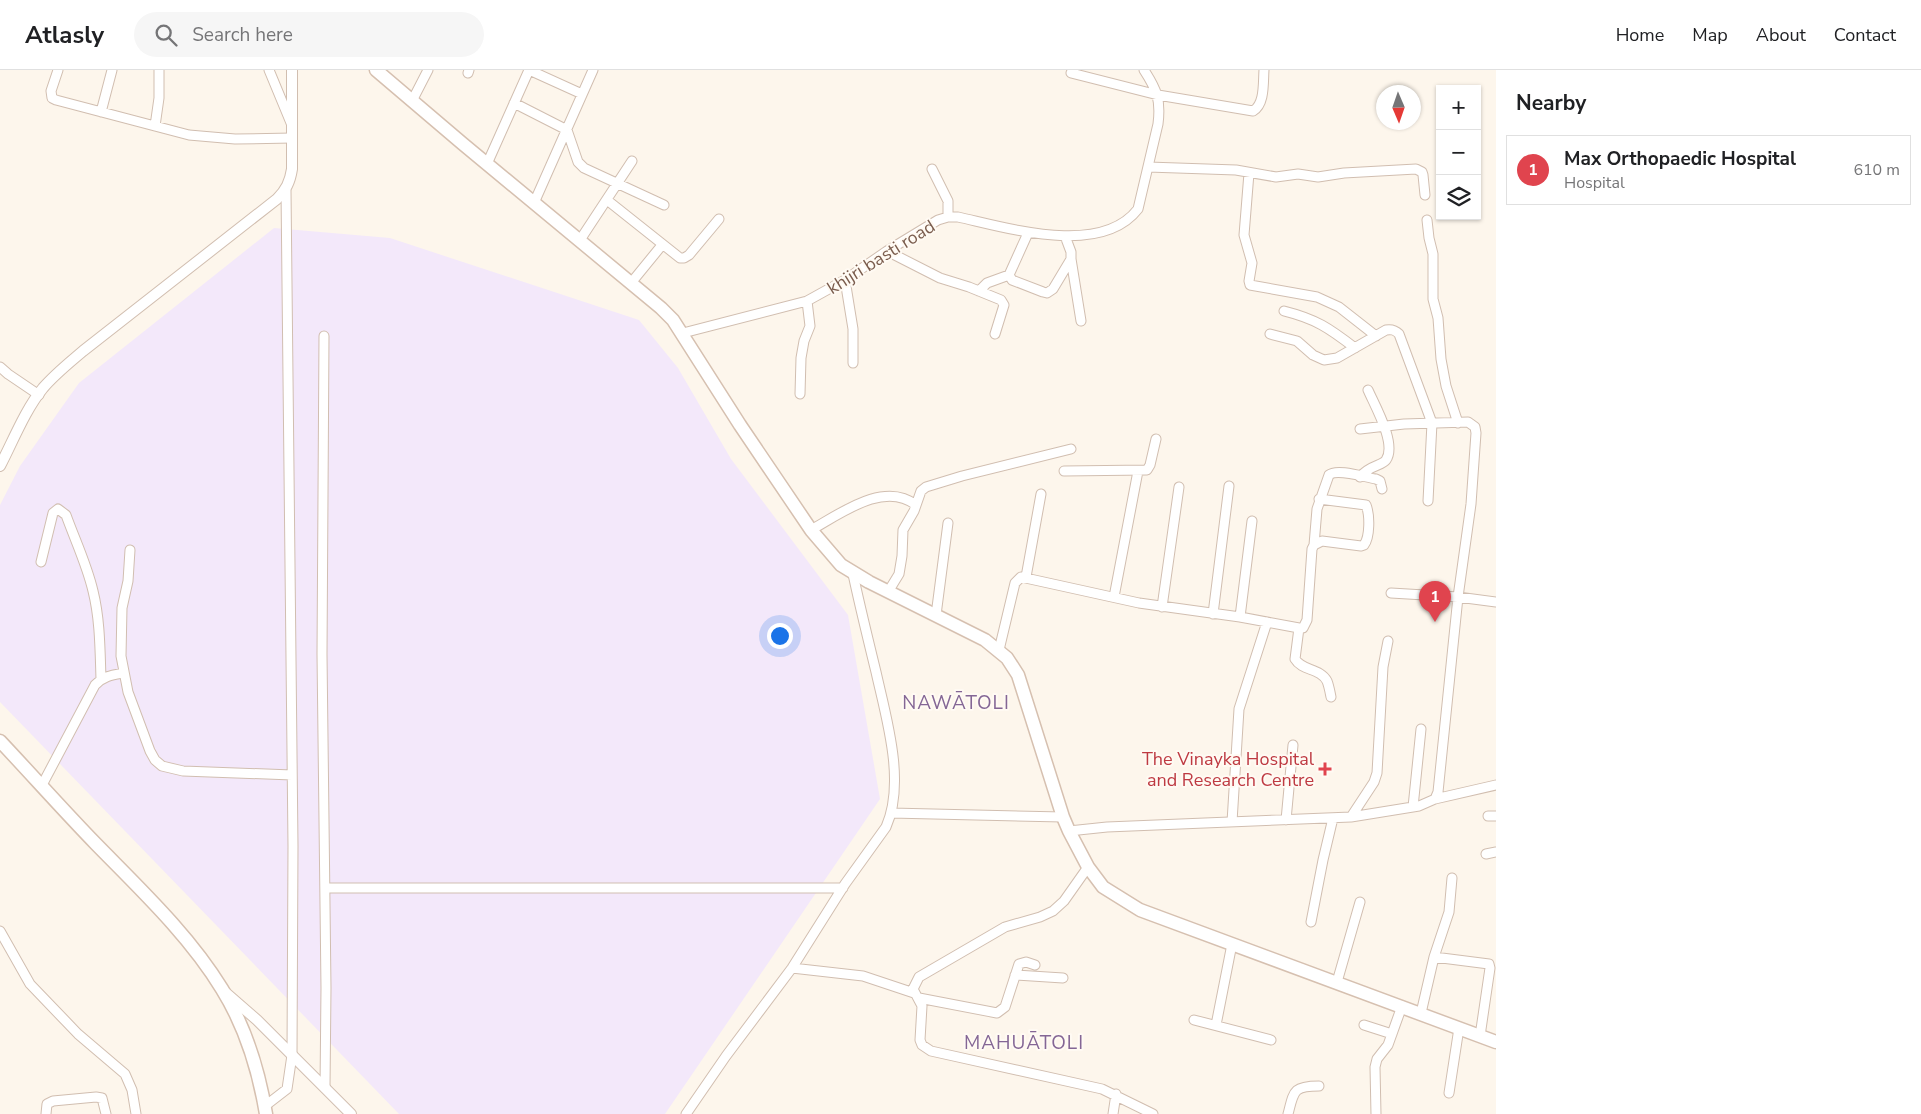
<!DOCTYPE html>
<html lang="en">
<head>
<meta charset="utf-8">
<style>
  :root { --surface:#fff; --page:#f6f6f6; --text:#202124; --muted:#757577; --line:#e0e0e0; --accent:#db2777 }
  body { margin:0; font-family:"Nunito Sans",sans-serif; background:var(--page); color:var(--text) }
  .controls { position:absolute; right:15px; top:15px; display:grid; overflow:hidden; border-radius:0px; box-shadow:0 1px 4px #0004 }
  .controls button { width:45px; height:45px; display:grid; place-items:center; padding:0; border:0; border-bottom:1px solid var(--line); background:var(--surface); color:var(--text); font:25px sans-serif }
  .compass { position:absolute; left:1376px; top:15px; width:45px; height:45px; border-radius:50%; background:var(--surface); box-shadow:0 1px 4px #0004; rotate:178deg }
  .you { position:absolute; left:779px; top:565px; width:18px; height:18px; margin:-12px; border:4px solid #fff; border-radius:50%; background:#1a73e8; box-shadow:0 0 0 8px #1a73e833 }
  .badge { display:grid; place-items:center; width:32px; height:32px; border-radius:50%; background:var(--accent); color:#fff; font-size:16px; font-weight:700 }
  .pin { position:absolute; translate:-50% -41px; filter:drop-shadow(0 1px 2px #0008) }
  .pin::after { content:''; position:absolute; top:26px; width:18px; height:15px; background:inherit; clip-path:polygon(0 0,100% 0,50% 100%) }
  .list { margin:0; padding:0; list-style:none }
  h2 { display:flex; justify-content:space-between; align-items:center; height:65px; margin:0; padding:0 20px; font-size:21px }
  h2 small { font-size:16px; font-weight:400; color:var(--muted) }
  .list li { display:grid; grid-template-columns:32px 1fr auto; gap:15px; align-items:center; box-sizing:border-box; height:70px; margin:0 10px 10px; padding:0 10px; border:1px solid var(--line); border-radius:0px }
  .list b { display:block; font-size:19px; white-space:nowrap }
  .list p { margin:0; font-size:16px; white-space:nowrap; color:var(--muted) }
  .list em { font-size:16px; font-style:normal; color:var(--muted) }
  .icon { flex:none; width:28px; height:28px; fill:none; stroke:currentColor; stroke-width:2; stroke-linecap:round; stroke-linejoin:round }
  .map { position:relative; flex:none; width:1496px; height:1044px; overflow:hidden }
  header { display:flex; align-items:center; gap:30px; box-sizing:border-box; height:70px; padding:0 25px; background:var(--surface); border-bottom:1px solid var(--line) }
  header strong { font-size:24px }
  nav { display:flex; gap:28px; margin-inline-start:auto; font-size:18px }
  .search { width:350px; height:45px; background:var(--page); display:flex; align-items:center; gap:12px; box-sizing:border-box; padding:0 18px; border-radius:28px; color:var(--muted); font-size:19px }
  main { display:flex }
  aside { flex:1; background:var(--surface) }
  .map>svg:first-child { display:block }
  .education { fill:#f3e8fa }
  .lines { fill:none; stroke-linecap:round; stroke-linejoin:round }
  .minor-casing { stroke:#d1beb0; stroke-width:11 }
  .tertiary-casing { stroke:#d1beb0; stroke-width:12 }
  .secondary-casing { stroke:#d6c0b0; stroke-width:15 }
  .minor { stroke:#fff; stroke-width:9 }
  .tertiary { stroke:#fff; stroke-width:10 }
  .secondary { stroke:#fff; stroke-width:12 }
  .health-dot { fill:#e0444e; stroke:#fffaf3; stroke-width:2 }
  .labels { text-anchor:middle; dominant-baseline:central; stroke-width:4; stroke-linejoin:round; paint-order:stroke }
  .street-label { font-size:18px; fill:#7a5c4d; stroke:#fffaf3 }
  .health-label { font-size:18px; fill:#be3a42; stroke:#fffaf3; text-anchor:end }
  .neighbourhood-label { font-size:19px; letter-spacing:1px; fill:#846695; stroke:#fffaf3 }
</style>
</head>
<body>
<header>
<strong>Atlasly</strong>
<div class="search"><svg class="icon" aria-label="search" viewBox="0 0 24 24"><circle cx="10" cy="10" r="6"/><path d="M15 15l6 6"/></svg>Search here</div>
<nav><a>Home</a><a>Map</a><a>About</a><a>Contact</a></nav>
</header>
<main>
<div class="map">
<svg width="1496" height="1044" viewBox="0 0 1496 1044">
  <rect width="100%" height="100%" fill="#fdf6ec"/>
  <!-- education -->
  <path class="education" d="M274,158L390,168L639,250L678,298L731,389L848,545L880,729L665,1044H399L0,632V435L20,396L79,313Z"/>
  <g class="lines">
    <!-- minor casing -->
    <g class="minor-casing">
      <path id="minor" d="M58,0L51,21L52,28L56,30L189,65L235,69L292,68
        M269,0L291,53
        M529,0L582,24
        M468,3L469,0
        M1071,3L1158,25L1253,41C1265,34 1263,13 1264,0
        M412,31L428,0
        M514,33L567,60L578,92L584,98L664,135
        M101,42L112,0
        M155,56L159,28V0
        M487,94L529,0
        M1148,97L1236,100L1276,107L1298,104L1318,107L1344,103L1416,99L1422,102L1423,105L1425,125
        M932,99L948,131V147
        M1249,103L1244,165L1252,193L1249,211L1250,215L1317,227L1339,237L1376,266
        M607,130L680,188H684L689,185L719,149
        M534,133L593,0
        M1427,150L1429,168L1433,184V229L1438,248L1441,289L1446,316L1458,353
        M1028,163L1009,205L1012,210L1043,222L1047,223L1053,219L1071,189V182L1065,166
        M580,170L632,91
        M887,181L940,208L969,217L1001,230L1004,235L995,264
        M1071,189L1081,251
        M845,210L853,259V293
        M631,213L662,175
        M979,221L987,213L1009,205
        M1284,241C1316,249 1329,258 1355,278
        M683,263L807,231L845,210L887,181L938,150L948,147H958C1008,158 1101,187 1138,139L1158,54C1161,30 1157,20 1144,0
        M1270,264L1297,271L1313,285L1324,290L1337,288L1386,260C1392,259 1395,260 1399,264L1432,353L1428,431
        M324,266L322,584L326,918L325,1018
        M0,297L8,304L39,325
        M800,324L801,288L804,271L810,256L807,231
        M1064,401L1147,400L1150,395L1156,369
        M1360,407C1369,395 1382,396 1386,390C1397,374 1375,336 1368,320
        M811,460C840,444 884,410 916,435
        M1314,475L1317,439L1329,405C1337,398 1364,407 1376,409L1380,411L1382,419
        M130,480L128,511L122,538L121,586L128,622L150,681L155,690L162,696L183,701L292,705
        M41,492L53,443L58,439L66,445C75,470 87,495 93,521C100,549 100,579 101,609
        M1026,507L1041,424
        M888,522L899,504L902,486L903,460L914,441L921,421L926,417L962,406L1071,379
        M1391,523L1458,527L1496,532
        M1114,527L1138,401
        M1162,537L1179,417
        M1213,544L1229,416
        M936,545L948,453
        M1240,547L1252,451
        M1299,558L1295,589C1302,601 1320,598 1327,611C1329,616 1330,622 1331,627
        M999,580L1015,513L1021,507L1139,533L1240,547L1299,558H1303L1307,550L1312,479L1314,475L1322,471L1361,476L1364,475C1370,467 1370,445 1366,435L1319,429
        M41,717L95,615C104,606 112,605 123,603
        M1435,729L1496,715
        M1413,737L1421,659
        M891,743L1063,747
        M1488,746H1496
        M1351,747L1374,712L1377,703L1383,597L1388,571
        M1286,750L1293,675
        M1232,752L1239,639L1267,552
        M1069,761L1107,757L1351,747L1419,736L1435,729L1438,722L1458,527L1471,434L1476,363L1475,357L1468,352L1404,354L1360,359
        M1486,784L1496,782
        M1088,797L1064,831L1053,841L1040,847L1005,857L919,907L913,919L922,936L920,970L922,975L931,981L1102,1019L1153,1044
        M326,818H843
        M1311,852L1323,790L1333,748
        M0,861L30,914L78,964L125,1004L132,1020L136,1044
        M1434,887L1489,894L1490,898L1480,966
        M792,898L863,906L914,923
        M1015,905L1063,908
        M1337,912L1360,832
        M919,928L997,943L1005,937L1019,894L1026,892L1035,895
        M1421,943L1434,887L1449,842L1452,808
        M1194,950L1271,970
        M1216,955L1232,874
        M1364,955L1392,964
        M1449,1023L1459,958
        M265,1036L287,1019L292,985L293,776L286,120
        M46,1044L47,1034L53,1031L96,1027L102,1028L106,1044
        M686,1044L726,986L792,898L845,814L886,757C906,712 886,647 876,602C868,569 860,537 853,504
        M1113,1044L1116,1024
        M1288,1044C1294,1021 1293,1016 1319,1016
        M1376,1044L1375,997L1377,989L1388,975L1402,936"/>
    </g>
    <!-- tertiary casing -->
    <g class="tertiary-casing">
      <path id="tertiary" d="M0,396C13,371 25,340 43,318C55,304 69,293 83,281L277,129C286,120 290,112 292,99V0
        M226,923L257,950L351,1044"/>
    </g>
    <!-- secondary casing -->
    <g class="secondary-casing">
      <path id="secondary" d="M376,0L463,74L661,238L673,250L740,355L811,460L841,495L869,512L985,570L1007,588L1018,605L1063,747L1069,761L1088,797L1103,817L1140,840L1496,972
        M0,671C32,705 63,740 96,774C140,819 189,865 222,919C245,956 259,1002 266,1044"/>
    </g>
    <!-- minor -->
    <use href="#minor" class="minor"/>
    <!-- tertiary -->
    <use href="#tertiary" class="tertiary"/>
    <!-- secondary -->
    <use href="#secondary" class="secondary"/>
  </g>
  <!-- markers -->
  <path class="health-dot" d="M1322.5 691.5h5v5h5v5h-5v5h-5v-5h-5v-5h5z"/>
  <g class="labels">
    <!-- street labels -->
    <g class="street-label">
      <text transform="translate(881 187) rotate(-32)">khijri basti road</text>
    </g>
    <!-- health labels -->
    <g class="health-label">
      <text x="1314" y="689">The Vinayka Hospital<tspan x="1314" dy="21">and Research Centre</tspan></text>
    </g>
    <!-- neighbourhood labels -->
    <g class="neighbourhood-label">
      <text x="956" y="633">NAWĀTOLI</text>
      <text x="1024" y="973">MAHUĀTOLI</text>
    </g>
  </g>
</svg>
<div class="controls">
<button>+</button>
<button>−</button>
<button><svg class="icon" aria-label="layers" viewBox="0 0 24 24"><path d="M12 4l9 5-9 5-9-5zM3 14l9 5 9-5"/></svg></button>
</div>
<svg class="compass" viewBox="-18 -18 36 36"><path d="M0-13l5 13h-10z" fill="#e53935"/><path d="M0 13l5-13h-10z" fill="#757577"/></svg>
<div class="you"></div>
<div class="pin badge" style="left:1435px;top:552px;background:#e0444e">1</div>
</div>
<aside>
<h2>Nearby<small></small></h2>
<ul class="list">
<li><span class="badge" style="background:#e0444e">1</span><div><b>Max Orthopaedic Hospital</b><p>Hospital</p></div><em>610 m</em></li>
</ul>
</aside>
</main>
</body>
</html>
